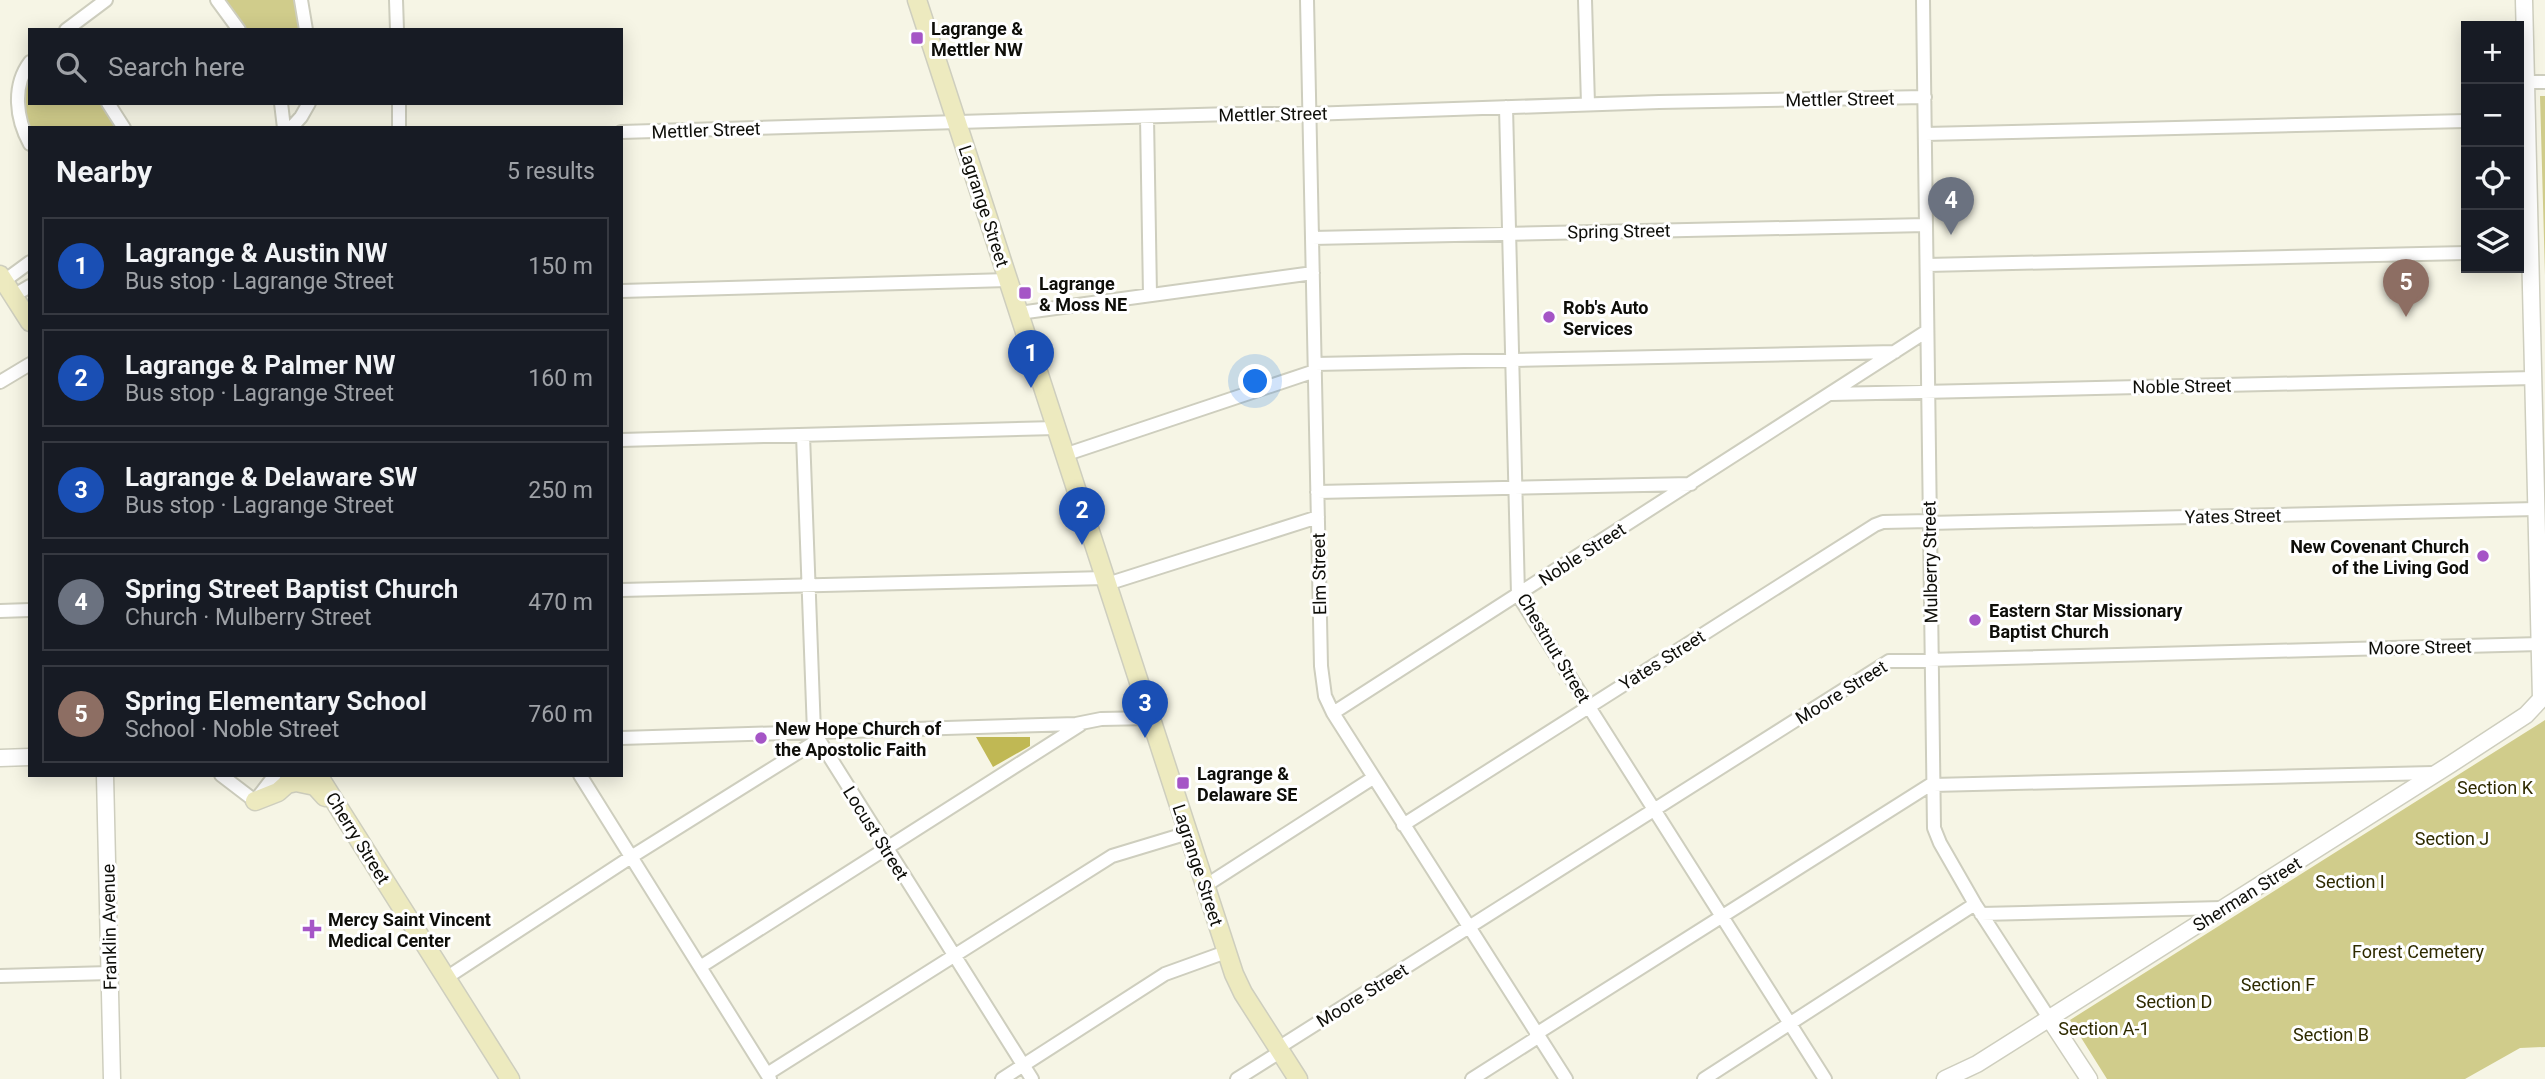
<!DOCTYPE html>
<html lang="en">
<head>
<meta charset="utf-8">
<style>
  :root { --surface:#171b24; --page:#242831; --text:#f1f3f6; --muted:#9ea1a6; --line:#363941; --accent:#a555c6 }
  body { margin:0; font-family:Roboto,sans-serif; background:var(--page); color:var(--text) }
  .controls { position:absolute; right:21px; top:21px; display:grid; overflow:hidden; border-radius:0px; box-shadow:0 4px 18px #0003 }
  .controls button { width:63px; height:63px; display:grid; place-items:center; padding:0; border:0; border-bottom:2px solid var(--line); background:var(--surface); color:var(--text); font:35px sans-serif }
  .you { position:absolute; left:1256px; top:382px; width:24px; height:24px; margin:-18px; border:5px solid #fff; border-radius:50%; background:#1a73e8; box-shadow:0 0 0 10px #1a73e833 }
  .badge { display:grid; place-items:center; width:46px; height:46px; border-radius:50%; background:var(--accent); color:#fff; font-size:23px; font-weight:700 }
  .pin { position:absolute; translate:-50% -58px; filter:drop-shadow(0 2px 4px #0008) }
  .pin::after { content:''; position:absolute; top:37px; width:24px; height:21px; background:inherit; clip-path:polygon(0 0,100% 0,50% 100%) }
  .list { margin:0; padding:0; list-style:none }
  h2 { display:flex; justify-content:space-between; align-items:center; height:91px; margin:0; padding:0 28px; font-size:30px }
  h2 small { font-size:23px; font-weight:400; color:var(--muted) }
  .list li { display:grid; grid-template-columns:46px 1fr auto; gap:21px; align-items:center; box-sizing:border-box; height:98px; margin:0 14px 14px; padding:0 14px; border:2px solid var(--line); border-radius:0px }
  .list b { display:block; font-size:26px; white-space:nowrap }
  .list p { margin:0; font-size:23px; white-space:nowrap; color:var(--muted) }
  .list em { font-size:23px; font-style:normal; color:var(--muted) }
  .icon { flex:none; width:38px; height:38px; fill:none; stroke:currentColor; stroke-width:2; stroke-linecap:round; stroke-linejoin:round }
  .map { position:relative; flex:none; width:2545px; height:1079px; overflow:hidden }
  .search { position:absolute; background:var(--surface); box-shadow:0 4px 18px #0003; left:28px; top:28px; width:595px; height:77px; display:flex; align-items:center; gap:18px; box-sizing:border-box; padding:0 24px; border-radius:0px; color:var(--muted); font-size:26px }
  .panel { position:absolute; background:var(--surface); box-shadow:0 4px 18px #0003; left:28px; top:126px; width:595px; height:651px; border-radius:0px }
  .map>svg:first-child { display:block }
  .green { fill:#d0cc8b }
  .forest { fill:#c0b854 }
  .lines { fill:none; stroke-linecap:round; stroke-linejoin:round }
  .minor-casing { stroke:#cecebe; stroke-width:16 }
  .tertiary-casing { stroke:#cecebe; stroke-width:19 }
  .secondary-casing { stroke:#cecebe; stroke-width:21 }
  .minor { stroke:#fff; stroke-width:12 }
  .tertiary { stroke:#fff; stroke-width:16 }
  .secondary { stroke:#edeabf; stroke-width:18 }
  .poi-dot { fill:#a555c6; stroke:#fff; stroke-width:2.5 }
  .labels { text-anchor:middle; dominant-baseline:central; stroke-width:6; stroke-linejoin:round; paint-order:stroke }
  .poi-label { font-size:18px; font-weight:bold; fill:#0e0e09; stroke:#fff; text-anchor:start }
  .street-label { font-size:18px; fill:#0e0e09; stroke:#fff }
  .park-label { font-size:18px; fill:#2f2b00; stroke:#fff }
</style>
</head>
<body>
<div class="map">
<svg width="2545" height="1079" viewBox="0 0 2545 1079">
  <rect width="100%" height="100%" fill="#f6f5e5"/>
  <!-- green -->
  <path class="green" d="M222,0H297L301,30H244Z
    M30,70V103H103L119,128H30V134C23,113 21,92 30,70Z
    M2540,96H2545V275Z
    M2545,720V1047L2520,1048L2465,1079H2107L2070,1020Z"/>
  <!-- forest -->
  <path class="forest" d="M976,737H1030V746L993,767Z"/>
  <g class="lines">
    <!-- minor casing -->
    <g class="minor-casing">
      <path id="minor" d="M217,0L239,30
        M301,0L306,30
        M396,0L397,30
        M1307,0L1321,666L1325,696L1333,713L1566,1079
        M1585,0L1588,104
        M1923,0L1934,828L1940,843L1975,904L2049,1018
        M66,30L106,0
        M30,62C12,86 16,119 30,144
        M2526,82H2545
        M108,103L124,128
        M281,103L284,128
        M399,103V128
        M1506,107L1518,595L1825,1079
        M1147,117L1150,295
        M291,128L301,117L309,103
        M621,132L1232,114H1309L1659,102L1925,97
        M1925,134L2466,121
        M1312,238L1926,225
        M1927,265L2466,253
        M4,281L30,262
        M621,291L1008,280
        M13,296L30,286
        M1019,313L1313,273
        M1315,364L1895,352
        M0,382L30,364
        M1831,394L2534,378
        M803,435L814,732L1032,1079
        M621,440L1056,428
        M1064,455L1315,371
        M1317,492L1691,484
        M1929,523L2536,509
        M1107,584L1318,517
        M621,590L1105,578
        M0,611L30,610
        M1333,713L1927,331
        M621,738L1076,724L1101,719L1151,718
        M221,775L255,801L275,775
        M580,775L770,1079
        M1933,785L2433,773
        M1403,825L1875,525L1883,522L1929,521
        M1205,886L1373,778
        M1981,914L2222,908
        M700,967L1080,725
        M0,976L110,973
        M446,978L631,857L818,740
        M1536,1034L1933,783
        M1278,1048L1889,661L2540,644
        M767,1074L1112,856L1188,833
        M1002,1079L1165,974L1226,952
        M1237,1079L1280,1052
        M1472,1079L1538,1037
        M1704,1079L1975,904"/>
    </g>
    <!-- tertiary casing -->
    <g class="tertiary-casing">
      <path id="tertiary" d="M0,758L30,757
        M105,775L112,1079
        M2049,1018L2089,1079
        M1945,1079L1977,1064L2451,764L2526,715L2541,699L2524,0"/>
    </g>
    <!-- secondary casing -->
    <g class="secondary-casing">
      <path id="secondary" d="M917,0L1234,974L1243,993L1298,1079
        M0,275L30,322
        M318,775L510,1079
        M255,801L278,792L287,784L296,782L315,786L325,797"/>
    </g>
    <!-- minor -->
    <use href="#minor" class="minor"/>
    <!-- tertiary -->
    <use href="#tertiary" class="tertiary"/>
    <!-- secondary -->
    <use href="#secondary" class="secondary"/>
  </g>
  <!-- markers -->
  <g class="poi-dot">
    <rect x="910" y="31" width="14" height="14" rx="3.5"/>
    <rect x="1018" y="286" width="14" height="14" rx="3.5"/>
    <circle cx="1549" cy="317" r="7"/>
    <circle cx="2483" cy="556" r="7"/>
    <circle cx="1975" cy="620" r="7"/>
    <circle cx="761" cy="738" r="7"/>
    <rect x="1176" y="776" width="14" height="14" rx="3.5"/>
    <path d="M308.5 918.5h7v7h7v7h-7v7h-7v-7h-7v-7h7z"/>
  </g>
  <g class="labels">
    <!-- poi labels -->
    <g class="poi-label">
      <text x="931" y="28">Lagrange &amp;<tspan x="931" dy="21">Mettler NW</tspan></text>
      <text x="1039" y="283">Lagrange<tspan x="1039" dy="21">&amp; Moss NE</tspan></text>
      <text x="1563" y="307">Rob's Auto<tspan x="1563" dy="21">Services</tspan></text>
      <text x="2469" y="546" text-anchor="end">New Covenant Church<tspan x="2469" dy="21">of the Living God</tspan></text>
      <text x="1989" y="610">Eastern Star Missionary<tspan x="1989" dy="21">Baptist Church</tspan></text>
      <text x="775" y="728">New Hope Church of<tspan x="775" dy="21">the Apostolic Faith</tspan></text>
      <text x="1197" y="773">Lagrange &amp;<tspan x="1197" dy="21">Delaware SE</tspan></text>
      <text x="328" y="919">Mercy Saint Vincent<tspan x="328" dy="21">Medical Center</tspan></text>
    </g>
    <!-- street labels -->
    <g class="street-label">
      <text transform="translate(1840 99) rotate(-1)">Mettler Street</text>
      <text transform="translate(1273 114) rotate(-1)">Mettler Street</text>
      <text transform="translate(706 130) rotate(-2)">Mettler Street</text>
      <text transform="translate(984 206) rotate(72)">Lagrange Street</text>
      <text transform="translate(1619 231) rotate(-1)">Spring Street</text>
      <text transform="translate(2182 386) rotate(-1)">Noble Street</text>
      <text transform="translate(2233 516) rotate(-1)">Yates Street</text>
      <text transform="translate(1582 554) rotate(-33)">Noble Street</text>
      <text transform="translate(1930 562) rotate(-91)">Mulberry Street</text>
      <text transform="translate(1319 574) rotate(-91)">Elm Street</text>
      <text transform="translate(2420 647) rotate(-1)">Moore Street</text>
      <text transform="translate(1554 648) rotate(59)">Chestnut Street</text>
      <text transform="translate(1662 660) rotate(-32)">Yates Street</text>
      <text transform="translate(1841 692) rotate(-32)">Moore Street</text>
      <text transform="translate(876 833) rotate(58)">Locust Street</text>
      <text transform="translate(358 838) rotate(58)">Cherry Street</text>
      <text transform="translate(1198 865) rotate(72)">Lagrange Street</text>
      <text transform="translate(2247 894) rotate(-32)">Sherman Street</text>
      <text transform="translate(109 927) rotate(-91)">Franklin Avenue</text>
      <text transform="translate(1362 995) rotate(-32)">Moore Street</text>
    </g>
    <!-- park labels -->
    <g class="park-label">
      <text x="2495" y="787">Section K</text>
      <text x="2452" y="838">Section J</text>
      <text x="2350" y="881">Section I</text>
      <text x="2418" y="951">Forest Cemetery</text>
      <text x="2278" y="984">Section F</text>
      <text x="2174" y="1001">Section D</text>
      <text x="2104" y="1028">Section A-1</text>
      <text x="2331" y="1034">Section B</text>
    </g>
  </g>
</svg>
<div class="controls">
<button>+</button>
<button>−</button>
<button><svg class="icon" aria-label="locate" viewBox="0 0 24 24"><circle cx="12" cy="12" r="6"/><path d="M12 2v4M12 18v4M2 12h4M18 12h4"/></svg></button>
<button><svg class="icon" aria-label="layers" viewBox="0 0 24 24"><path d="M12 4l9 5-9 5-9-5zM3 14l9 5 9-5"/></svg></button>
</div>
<div class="you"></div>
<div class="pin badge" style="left:1031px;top:388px;background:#1a4fb4">1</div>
<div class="pin badge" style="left:1082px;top:545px;background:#1a4fb4">2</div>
<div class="pin badge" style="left:1145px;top:738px;background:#1a4fb4">3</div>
<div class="pin badge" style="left:1951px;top:235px;background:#6b7280">4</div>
<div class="pin badge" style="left:2406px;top:317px;background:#8d6e63">5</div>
<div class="search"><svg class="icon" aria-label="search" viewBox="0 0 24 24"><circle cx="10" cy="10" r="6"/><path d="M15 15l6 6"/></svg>Search here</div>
<section class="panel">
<h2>Nearby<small>5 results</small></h2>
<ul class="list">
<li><span class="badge" style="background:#1a4fb4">1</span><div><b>Lagrange &amp; Austin NW</b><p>Bus stop · Lagrange Street</p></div><em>150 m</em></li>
<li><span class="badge" style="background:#1a4fb4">2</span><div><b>Lagrange &amp; Palmer NW</b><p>Bus stop · Lagrange Street</p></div><em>160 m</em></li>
<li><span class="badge" style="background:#1a4fb4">3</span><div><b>Lagrange &amp; Delaware SW</b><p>Bus stop · Lagrange Street</p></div><em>250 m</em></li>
<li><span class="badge" style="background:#6b7280">4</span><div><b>Spring Street Baptist Church</b><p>Church · Mulberry Street</p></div><em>470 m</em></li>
<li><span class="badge" style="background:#8d6e63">5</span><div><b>Spring Elementary School</b><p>School · Noble Street</p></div><em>760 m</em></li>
</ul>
</section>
</div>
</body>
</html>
